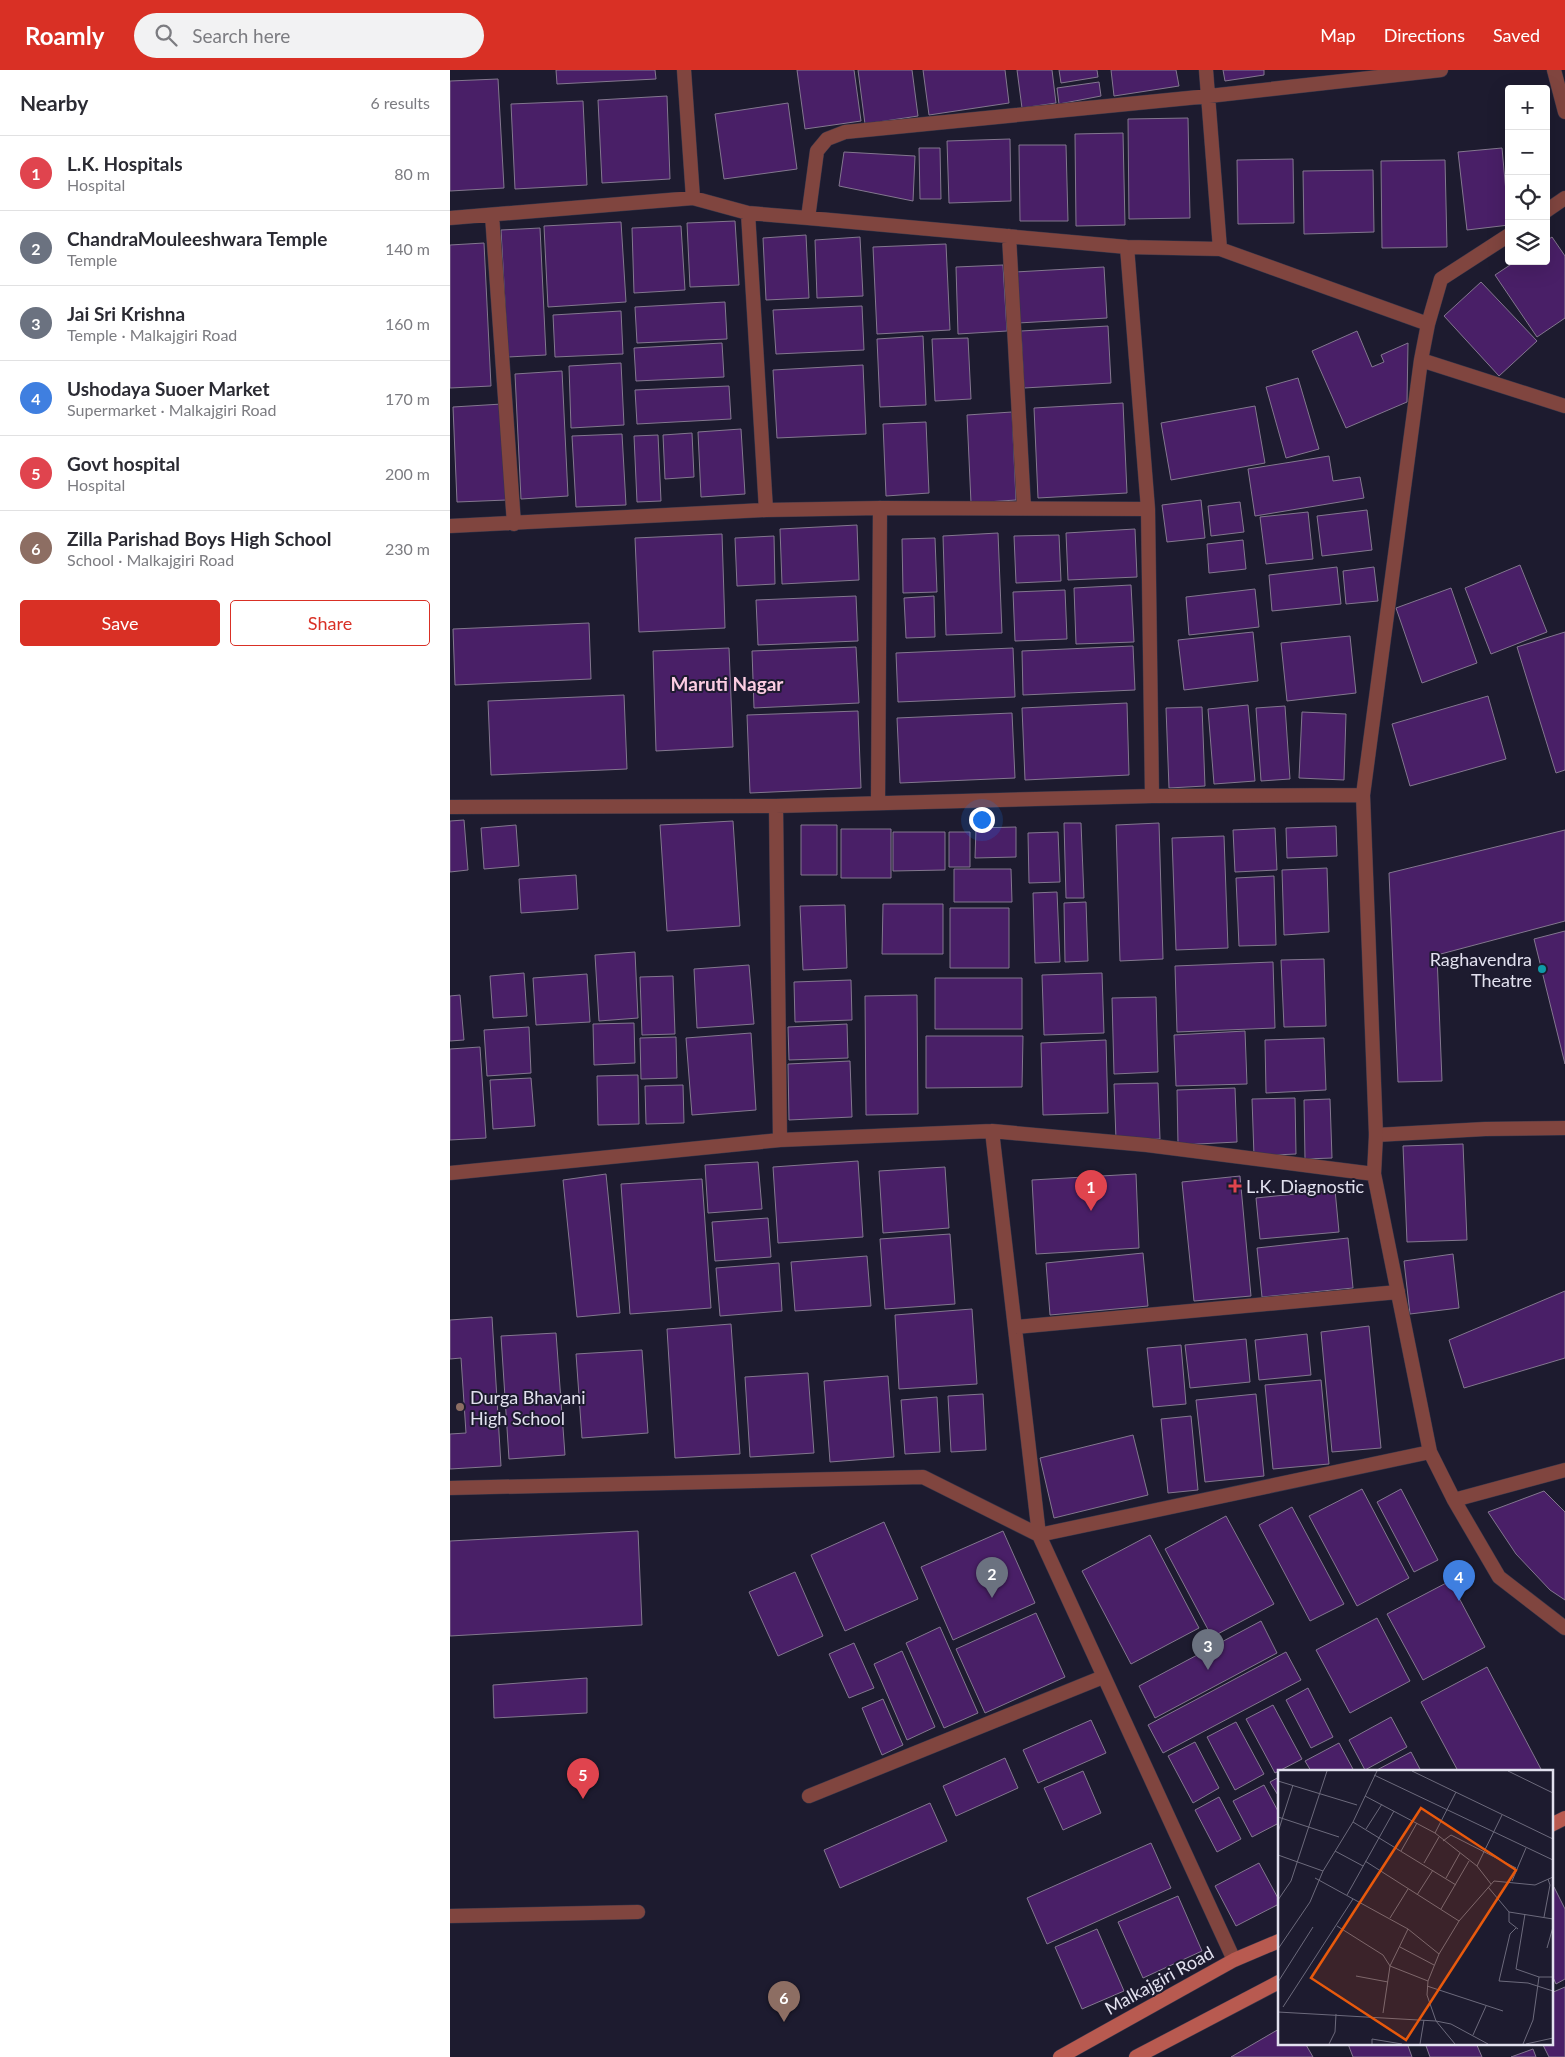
<!DOCTYPE html>
<html lang="en">
<head>
<meta charset="utf-8">
<style>
  :root { --surface:#fff; --page:#f2f2f3; --text:#2b2b33; --muted:#7c7c81; --line:#e1e1e2; --accent:#d93025 }
  body { margin:0; font-family:Lato,sans-serif; background:var(--page); color:var(--text) }
  .controls { position:absolute; right:15px; top:15px; display:grid; overflow:hidden; border-radius:5px; box-shadow:0 5px 20px #0002 }
  .controls button { width:45px; height:45px; display:grid; place-items:center; padding:0; border:0; border-bottom:1px solid var(--line); background:var(--surface); color:var(--text); font:25px sans-serif }
  .you { position:absolute; left:531px; top:749px; width:18px; height:18px; margin:-12px; border:4px solid #fff; border-radius:50%; background:#1a73e8; box-shadow:0 0 0 8px #1a73e833 }
  .badge { display:grid; place-items:center; width:32px; height:32px; border-radius:50%; background:var(--accent); color:#fff; font-size:16px; font-weight:700 }
  .pin { position:absolute; translate:-50% -41px; filter:drop-shadow(0 1px 2px #0008) }
  .pin::after { content:''; position:absolute; top:26px; width:18px; height:15px; background:inherit; clip-path:polygon(0 0,100% 0,50% 100%) }
  .list { margin:0; padding:0; list-style:none }
  h2 { display:flex; justify-content:space-between; align-items:center; height:65px; margin:0; padding:0 20px; font-size:21px }
  h2 small { font-size:16px; font-weight:400; color:var(--muted) }
  .list li { display:grid; grid-template-columns:32px 1fr auto; gap:15px; align-items:center; box-sizing:border-box; height:75px; padding:0 20px; border-top:1px solid var(--line) }
  .list b { display:block; font-size:19px; white-space:nowrap }
  .list p { margin:0; font-size:16px; white-space:nowrap; color:var(--muted) }
  .list em { font-size:16px; font-style:normal; color:var(--muted) }
  .actions { display:flex; gap:10px; padding:15px 20px }
  .actions a { flex:1; padding:11px 0; border:1px solid var(--accent); border-radius:5px; text-align:center; font-size:18px; color:var(--accent) }
  .actions .main { background:var(--accent); color:#fff }
  .icon { flex:none; width:28px; height:28px; fill:none; stroke:currentColor; stroke-width:2; stroke-linecap:round; stroke-linejoin:round }
  .map { position:relative; flex:none; width:1115px; height:1987px; overflow:hidden }
  header { display:flex; align-items:center; gap:30px; box-sizing:border-box; height:70px; padding:0 25px; background:var(--accent); color:#fff }
  header strong { font-size:24px }
  nav { display:flex; gap:28px; margin-inline-start:auto; font-size:18px }
  .search { width:350px; height:45px; background:var(--page); display:flex; align-items:center; gap:12px; box-sizing:border-box; padding:0 18px; border-radius:28px; color:var(--muted); font-size:19px }
  main { display:flex }
  aside { flex:1; background:var(--surface) }
  .map>svg:first-child { display:block }
  .building { fill:#491f67; stroke:#83778f }
  .lines { fill:none; stroke-linecap:round; stroke-linejoin:round }
  .service-casing { stroke:#39374a; stroke-width:15 }
  .minor-casing { stroke:#39374a; stroke-width:15 }
  .secondary-casing { stroke:#39374a; stroke-width:15 }
  .service { stroke:#80453f; stroke-width:14 }
  .minor { stroke:#80453f; stroke-width:14 }
  .secondary { stroke:#b85a50; stroke-width:14 }
  .culture-dot { fill:#0f9aa8; stroke:#1d1b2f; stroke-width:2 }
  .health-dot { fill:#e0444e; stroke:#1d1b2f; stroke-width:2 }
  .education-dot { fill:#8d6e63; stroke:#1d1b2f; stroke-width:2 }
  .labels { text-anchor:middle; dominant-baseline:central; stroke-width:4; stroke-linejoin:round; paint-order:stroke }
  .poi-label { font-size:18px; fill:#e2e1ef; stroke:#1d1b2f; text-anchor:start }
  .street-label { font-size:18px; fill:#e2e1ef; stroke:#1d1b2f }
  .neighbourhood-label { font-size:19px; font-weight:bold; fill:#fccde2; stroke:#1d1b2f }
  .inset-road { fill:none; stroke:#6c6a7c; stroke-width:1 }
  .view { fill:#e8590c; fill-opacity:0.15; stroke:#e8590c; stroke-width:2.5 }
  .inset-edge { fill:none; stroke:#e2e1ef; stroke-width:2.5 }
</style>
</head>
<body>
<header>
<strong>Roamly</strong>
<div class="search"><svg class="icon" aria-label="search" viewBox="0 0 24 24"><circle cx="10" cy="10" r="6"/><path d="M15 15l6 6"/></svg>Search here</div>
<nav><a>Map</a><a>Directions</a><a>Saved</a></nav>
</header>
<main>
<aside>
<h2>Nearby<small>6 results</small></h2>
<ul class="list">
<li><span class="badge" style="background:#e0444e">1</span><div><b>L.K. Hospitals</b><p>Hospital</p></div><em>80 m</em></li>
<li><span class="badge" style="background:#6b7280">2</span><div><b>ChandraMouleeshwara Temple</b><p>Temple</p></div><em>140 m</em></li>
<li><span class="badge" style="background:#6b7280">3</span><div><b>Jai Sri Krishna</b><p>Temple · Malkajgiri Road</p></div><em>160 m</em></li>
<li><span class="badge" style="background:#3f7fe0">4</span><div><b>Ushodaya Suoer Market</b><p>Supermarket · Malkajgiri Road</p></div><em>170 m</em></li>
<li><span class="badge" style="background:#e0444e">5</span><div><b>Govt hospital</b><p>Hospital</p></div><em>200 m</em></li>
<li><span class="badge" style="background:#8d6e63">6</span><div><b>Zilla Parishad Boys High School</b><p>School · Malkajgiri Road</p></div><em>230 m</em></li>
</ul>
<div class="actions"><a class="main">Save</a><a>Share</a></div>
</aside>
<div class="map">
<svg width="1115" height="1987" viewBox="0 0 1115 1987">
  <rect width="100%" height="100%" fill="#1d1b2f"/>
  <!-- building -->
  <path class="building" d="M106,0H205L206,9L107,14Z
    M347,0H404L411,51L355,59Z
    M408,0H462L468,46L415,54Z
    M473,0H555L559,33L479,45Z
    M567,0H602L606,33L572,38Z
    M609,0H647L648,7L611,13Z
    M661,0H726L729,16L664,26Z
    M773,0H814V5L775,11Z
    M48,9L54,118L0,121V11Z
    M649,12L651,26L609,34L607,18Z
    M217,26L220,109L152,113L148,30Z
    M133,31L137,115L65,119L61,34Z
    M338,33L347,99L274,109L265,44Z
    M738,48L740,148L679,149L678,49Z
    M673,63L675,155L626,156L625,64Z
    M560,69L561,131L499,133L497,71Z
    M569,75H616L618,151H570Z
    M469,78H490L491,129H470Z
    M1052,78L1059,155L1017,160L1008,82Z
    M394,82L465,86L463,131L389,116Z
    M843,89L844,153L788,154L787,90Z
    M995,90L997,177L932,178L931,91Z
    M923,100L924,162L854,164L853,101Z
    M285,151L289,215L240,217L237,153Z
    M171,152L176,232L98,237L94,156Z
    M231,156L235,220L184,223L182,158Z
    M90,158L96,285L58,287L51,160Z
    M356,165L359,228L316,230L313,168Z
    M410,167L413,226L367,228L365,170Z
    M1102,167L1115,186V248L1087,267L1045,205L1066,191H1096V171Z
    M34,173L41,316L0,318V175Z
    M496,174L500,260L427,264L423,177Z
    M553,195L557,261L508,264L506,197Z
    M654,197L657,248L568,253L565,202Z
    M1031,212L1087,271L1049,306L994,246Z
    M275,232L277,269L187,273L185,237Z
    M412,236L414,280L326,284L323,240Z
    M171,241L173,284L105,287L103,245Z
    M658,256L661,313L574,318L571,261Z
    M907,261L922,297L934,292L931,285L958,273L957,332L896,358L862,281Z
    M473,266L476,335L430,337L427,269Z
    M518,268L521,329L485,331L482,269Z
    M272,273L274,307L186,311L184,278Z
    M171,293L174,355L121,358L119,296Z
    M413,295L416,364L327,368L323,300Z
    M112,301L118,426L71,429L65,304Z
    M848,308L869,379L836,388L816,317Z
    M279,316L281,349L187,354L185,320Z
    M673,333L677,423L588,428L584,338Z
    M52,334L57,430L7,432L3,337Z
    M805,336L815,393L721,410L711,353Z
    M562,342L566,430L521,433L517,345Z
    M476,352L479,423L436,426L433,354Z
    M291,359L295,424L251,427L248,362Z
    M242,363L244,407L215,409L213,365Z
    M172,364L176,435L126,437L122,366Z
    M208,365L211,431L187,432L184,366Z
    M879,386L883,411L910,407L914,428L805,446L798,399Z
    M751,430L755,468L717,472L712,435Z
    M790,432L794,462L761,466L758,436Z
    M917,440L922,480L872,486L867,446Z
    M858,442L863,489L816,494L810,447Z
    M407,455L409,510L332,514L330,459Z
    M685,459L687,507L618,510L616,463Z
    M548,463L552,563L496,565L493,466Z
    M272,464L275,558L189,562L185,468Z
    M609,465L611,511L566,513L564,466Z
    M324,466L325,514L287,516L285,468Z
    M485,468L487,522L453,523L452,469Z
    M793,470L796,499L759,503L757,474Z
    M1070,495L1097,562L1041,584L1015,518Z
    M887,497L891,534L822,541L819,505Z
    M924,497L928,531L896,534L893,501Z
    M681,515L684,572L626,574L624,518Z
    M1001,518L1027,593L972,613L946,538Z
    M805,519L809,557L739,565L736,527Z
    M615,520L617,569L565,571L563,522Z
    M406,526L408,571L308,575L306,530Z
    M484,526L485,567L456,568L454,528Z
    M139,553L141,609L5,615L3,559Z
    M803,562L808,611L734,620L728,570Z
    M1115,562V700L1106,703L1067,577Z
    M900,566L906,623L837,631L831,573Z
    M683,576L685,620L573,625L572,581Z
    M406,577L409,633L304,638L302,581Z
    M279,578L283,677L206,681L203,581Z
    M563,578L565,627L448,632L446,583Z
    M174,625L177,699L41,705L38,631Z
    M1038,626L1056,689L960,716L942,654Z
    M677,633L679,705L575,710L572,638Z
    M798,635L805,711L764,714L758,639Z
    M835,636L840,709L811,711L806,638Z
    M752,637L755,716L719,718L716,638Z
    M408,641L411,718L300,723L297,645Z
    M852,642L896,644L894,710L849,708Z
    M562,643L565,708L450,713L447,648Z
    M14,750L18,800L0,802V751Z
    M283,751L290,856L217,861L210,755Z
    M614,753H631L634,828H616Z
    M709,753L713,889L670,891L666,755Z
    M66,755L69,796L34,799L31,758Z
    M351,755H387V805H351Z
    M886,756L887,786L837,788L836,758Z
    M566,757V787L525,788L526,758Z
    M825,758L827,800L785,802L783,760Z
    M391,759H441V808H391Z
    M1115,760V851L987,885L992,1011L948,1012L939,803Z
    M443,762H495V800L443,801Z
    M499,762H520V797H499Z
    M608,762L610,812L579,813L578,763Z
    M774,766L778,878L726,880L722,768Z
    M877,798L879,862L834,865L832,800Z
    M504,799H561L562,832H504Z
    M126,805L128,839L71,843L69,809Z
    M824,806L826,875L789,876L786,808Z
    M607,822L610,892L585,893L583,823Z
    M636,832L638,891L615,892L614,833Z
    M433,834H493V884H432Z
    M395,835L397,898L353,900L350,836Z
    M500,838H559V898H500Z
    M1115,861V994L1084,869Z
    M185,882L188,948L149,951L145,885Z
    M874,889L876,956L834,957L831,890Z
    M823,892L825,958L727,962L725,896Z
    M299,895L304,954L247,958L244,899Z
    M74,903L77,946L43,948L40,906Z
    M652,903L654,963L594,965L592,905Z
    M137,904L140,952L86,955L83,908Z
    M223,906L225,964L192,965L190,907Z
    M485,908H572V959H485Z
    M401,910L402,950L345,952L344,912Z
    M10,925L14,970L0,971V926Z
    M467,925L468,1044L416,1045L415,926Z
    M706,927L708,1002L664,1004L662,928Z
    M184,953L185,993L144,995L143,954Z
    M397,954L398,988L339,990L338,957Z
    M79,957L81,1003L37,1006L34,960Z
    M795,961L797,1014L726,1016L724,965Z
    M301,963L306,1040L242,1045L236,968Z
    M476,966H573L572,1017L476,1018Z
    M226,967L227,1008L191,1009L190,968Z
    M874,968L876,1020L816,1023L815,970Z
    M656,970L658,1043L593,1045L591,973Z
    M30,977L36,1068L0,1070V979Z
    M400,991L402,1047L339,1050L338,994Z
    M188,1005L189,1054L148,1055L147,1006Z
    M81,1008L85,1056L43,1059L40,1010Z
    M708,1013L710,1069L666,1070L664,1014Z
    M233,1015L234,1053L196,1054L195,1016Z
    M785,1018L787,1072L728,1075L727,1020Z
    M845,1028L846,1084L804,1086L802,1029Z
    M880,1029L882,1088L855,1089L854,1030Z
    M1013,1074L1017,1170L957,1172L953,1076Z
    M408,1091L413,1167L328,1173L323,1097Z
    M308,1092L312,1139L258,1143L255,1095Z
    M495,1097L499,1158L433,1163L429,1101Z
    M156,1104L170,1243L127,1247L113,1110Z
    M686,1104L689,1178L586,1184L582,1110Z
    M790,1106L801,1226L744,1231L732,1112Z
    M252,1109L261,1238L180,1244L171,1114Z
    M885,1120L889,1162L810,1169L806,1128Z
    M318,1148L321,1187L265,1191L262,1152Z
    M500,1164L505,1234L435,1239L430,1169Z
    M898,1168L903,1218L812,1227L807,1178Z
    M693,1183L698,1236L600,1245L596,1193Z
    M1003,1184L1009,1238L960,1244L954,1191Z
    M417,1186L421,1236L345,1241L341,1192Z
    M329,1193L332,1241L270,1246L266,1198Z
    M1115,1221V1288L1014,1318L999,1270Z
    M522,1239L527,1314L449,1319L445,1245Z
    M42,1247L51,1396L0,1399V1364L16,1363L11,1288L0,1289V1250Z
    M281,1254L290,1384L225,1388L217,1259Z
    M919,1256L931,1378L882,1382L871,1262Z
    M106,1263L115,1385L59,1389L51,1266Z
    M857,1264L861,1305L809,1310L805,1270Z
    M796,1269L800,1312L740,1318L735,1275Z
    M731,1275L736,1334L703,1337L697,1278Z
    M192,1280L198,1363L132,1368L126,1284Z
    M358,1303L364,1383L300,1387L295,1307Z
    M438,1306L444,1387L380,1392L374,1311Z
    M871,1310L879,1394L823,1399L815,1315Z
    M533,1324L536,1380L501,1382L498,1326Z
    M806,1324L814,1406L755,1412L746,1330Z
    M487,1327L490,1382L455,1384L451,1330Z
    M741,1346L748,1420L718,1423L711,1349Z
    M683,1365L698,1425L604,1448L590,1388Z
    M912,1419L959,1508L907,1536L859,1446Z
    M951,1419L988,1490L964,1502L927,1432Z
    M1094,1421L1115,1442V1530L1100,1520L1066,1484L1038,1442Z
    M842,1437L894,1534L860,1551L809,1455Z
    M776,1446L824,1534L762,1567L715,1479Z
    M434,1452L468,1529L395,1561L361,1485Z
    M188,1461L192,1555L0,1566V1471Z
    M553,1461L585,1533L503,1570L471,1497Z
    M700,1465L749,1558L681,1594L632,1501Z
    M345,1502L373,1566L328,1586L299,1522Z
    M1000,1511L1035,1577L973,1610L937,1544Z
    M586,1543L615,1607L535,1643L506,1579Z
    M927,1548L960,1611L900,1643L866,1580Z
    M811,1551L827,1583L705,1648L689,1616Z
    M490,1557L528,1643L494,1658L456,1573Z
    M404,1573L424,1618L399,1628L379,1584Z
    M452,1581L485,1657L457,1670L424,1594Z
    M836,1582L851,1610L713,1683L698,1655Z
    M1037,1597L1092,1701H1008L971,1632Z
    M137,1608V1643L44,1648L43,1615Z
    M858,1618L883,1667L861,1678L836,1630Z
    M433,1629L453,1675L432,1685L412,1638Z
    M823,1635L852,1689L825,1703L796,1649Z
    M941,1647L957,1677L915,1700L899,1670Z
    M641,1650L656,1683L588,1713L573,1680Z
    M786,1652L814,1704L785,1720L757,1667Z
    M745,1672L769,1718L743,1733L718,1686Z
    M889,1673L904,1701H861L855,1691Z
    M961,1682L971,1701H925Z
    M555,1688L568,1718L506,1746L493,1716Z
    M633,1701L651,1743L613,1760L594,1718Z
    M829,1707V1727L820,1712Z
    M814,1715L829,1743V1753L802,1767L783,1731Z
    M769,1727L791,1769L767,1782L745,1740Z
    M480,1733L497,1771L390,1818L374,1780Z
    M701,1773L721,1818L597,1874L577,1828Z
    M809,1793L829,1830V1834L786,1856L765,1816Z
    M1104,1817L1115,1839V1909L1106,1914L1101,1903V1819Z
    M728,1826L752,1881L693,1908L668,1852Z
    M647,1859L674,1921L632,1939L605,1877Z
    M1115,1917V1987H1099L1092,1973H1101V1923Z
    M829,1959V1973H855L863,1987H781Z
    M900,1973H957L962,1987H903L898,1974Z
    M975,1973H1026L1032,1987H980Z
    M1083,1979L1086,1987H1061Z"/>
  <g class="lines">
    <!-- service casing -->
    <g class="service-casing">
      <path id="service" d="M926,1065L1035,1059L1115,1058
        M0,1846L188,1842"/>
    </g>
    <!-- minor casing -->
    <g class="minor-casing">
      <path id="minor" d="M234,0L243,128
        M756,0L770,179
        M1104,0L1115,42
        M1096,141L1115,128
        M298,143L316,440
        M42,145L64,454
        M0,148L243,128L298,143L358,148L677,177L770,179L978,254
        M358,148L367,81L377,69L395,62L759,26L991,0
        M1059,165L991,209L978,254L971,290L913,725L926,1065L924,1104L980,1382L1004,1430L1049,1507L1115,1558
        M559,166L574,438
        M677,177L698,439L702,726
        M971,290L1115,336
        M0,456L316,440L430,438L698,439
        M428,732L430,438
        M326,736L330,1070
        M0,737L326,736L702,726L913,725
        M542,1061L589,1465L784,1890
        M0,1103L330,1070L542,1061L697,1075L924,1104
        M565,1257L948,1222
        M0,1418L473,1407L589,1465L980,1382
        M1004,1430L1115,1400
        M359,1726L653,1607"/>
    </g>
    <!-- secondary casing -->
    <g class="secondary-casing">
      <path id="secondary" d="M1101,1755L1115,1748
        M610,1987L784,1890L829,1871
        M686,1987L829,1912"/>
    </g>
    <!-- service -->
    <use href="#service" class="service"/>
    <!-- minor -->
    <use href="#minor" class="minor"/>
    <!-- secondary -->
    <use href="#secondary" class="secondary"/>
  </g>
  <!-- markers -->
  <circle class="culture-dot" cx="1092" cy="899" r="5"/>
  <path class="health-dot" d="M782.5 1108.5h5v5h5v5h-5v5h-5v-5h-5v-5h5z"/>
  <circle class="education-dot" cx="10" cy="1337" r="5"/>
  <g class="labels">
    <!-- poi labels -->
    <g class="poi-label">
      <text x="1082" y="889" text-anchor="end">Raghavendra<tspan x="1082" dy="21">Theatre</tspan></text>
      <text x="796" y="1116">L.K. Diagnostic</text>
      <text x="20" y="1327">Durga Bhavani<tspan x="20" dy="21">High School</tspan></text>
    </g>
    <!-- street labels -->
    <g class="street-label">
      <text transform="translate(709 1910) rotate(-29)">Malkajgiri Road</text>
    </g>
    <!-- neighbourhood labels -->
    <g class="neighbourhood-label">
      <text x="277" y="613">Maruti Nagar</text>
    </g>
  </g>
  <!-- overview -->
  <g transform="translate(828 1700)">
    <rect width="275" height="275" fill="#1d1b2f"/>
    <path class="inset-road" d="M134,1L275,69M230,1L275,23M96,5L275,90M0,11L79,35M87,26L157,63L199,96L213,114M0,47L61,67M75,52L178,115M88,59L104,34M0,62L15,15M157,63L178,22M165,71L173,65L238,98M57,81L85,96M123,81L139,53M0,85L45,101M87,91L181,151M146,93L161,67M199,96L224,45M37,108L130,159L161,184M168,108L182,83M234,111L248,78M210,117L231,142V152L240,159M69,125L116,41M139,125L155,100M0,130L13,111L49,1M163,139L191,91M231,142L275,149M247,144L238,199L261,207H275M266,147L272,115L270,109M112,148L130,119M59,156L105,185L112,196L150,211M238,158L232,164L221,211L250,213L275,221M122,177L156,195M269,178L275,157M0,179L32,132L45,101L75,52L99,1M78,206L110,212M0,212L35,157M149,216L225,241M5,237L75,129M0,242L158,251L177,274M105,243L112,196L130,159M195,265L208,236M51,274L57,262L58,244M94,274V269L124,274M142,274L146,250M210,274L173,254L158,251L149,225L150,211L161,184L181,151L216,111L257,115L275,107M245,274L255,250L261,207M248,274L275,268"/>
    <path class="view" d="M143,38L238,100L128,270L33,208Z"/>
    <rect width="275" height="275" class="inset-edge"/>
  </g>
</svg>
<div class="controls">
<button>+</button>
<button>−</button>
<button><svg class="icon" aria-label="locate" viewBox="0 0 24 24"><circle cx="12" cy="12" r="6"/><path d="M12 2v4M12 18v4M2 12h4M18 12h4"/></svg></button>
<button><svg class="icon" aria-label="layers" viewBox="0 0 24 24"><path d="M12 4l9 5-9 5-9-5zM3 14l9 5 9-5"/></svg></button>
</div>
<div class="you"></div>
<div class="pin badge" style="left:641px;top:1141px;background:#e0444e">1</div>
<div class="pin badge" style="left:542px;top:1528px;background:#6b7280">2</div>
<div class="pin badge" style="left:758px;top:1600px;background:#6b7280">3</div>
<div class="pin badge" style="left:1009px;top:1531px;background:#3f7fe0">4</div>
<div class="pin badge" style="left:133px;top:1729px;background:#e0444e">5</div>
<div class="pin badge" style="left:334px;top:1952px;background:#8d6e63">6</div>
</div>
</main>
</body>
</html>
